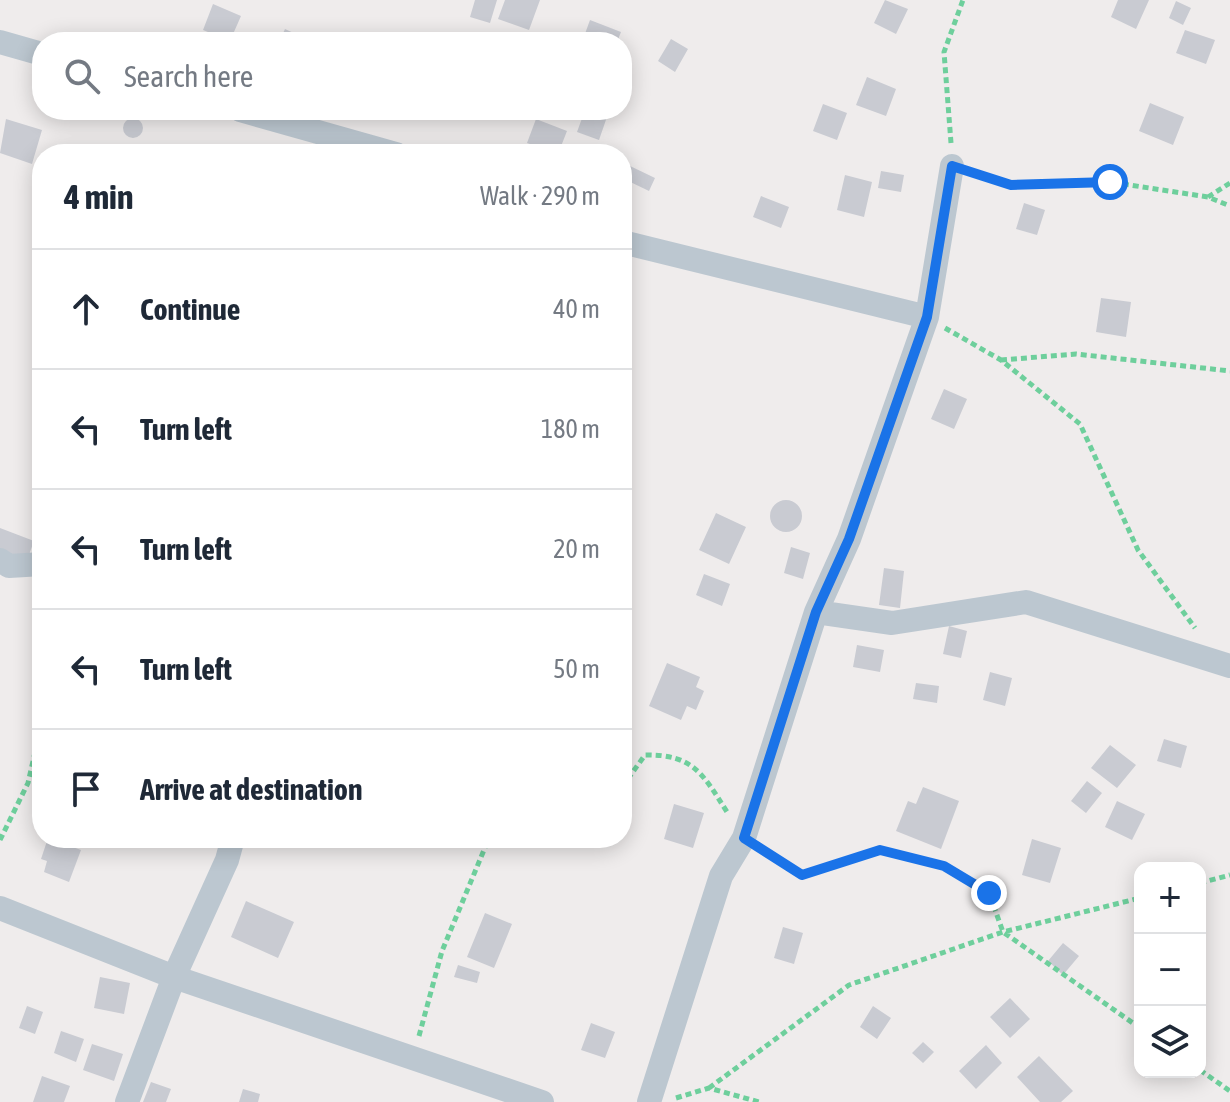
<!DOCTYPE html>
<html lang="en">
<head>
<meta charset="utf-8">
<style>
  :root { --surface:#fff; --page:#f2f2f3; --text:#1f2937; --muted:#747a83; --line:#e0e1e3 }
  body { margin:0; font-family:"Asap Condensed",sans-serif; background:var(--page); color:var(--text) }
  .controls { position:absolute; right:24px; bottom:24px; display:grid; overflow:hidden; border-radius:16px; box-shadow:0 4px 20px #0003 }
  .controls button { width:72px; height:72px; display:grid; place-items:center; padding:0; border:0; border-bottom:2px solid var(--line); background:var(--surface); color:var(--text); font:40px sans-serif }
  .stop { position:absolute; width:24px; height:24px; margin:-18px; border:6px solid #1a73e8; border-radius:50%; background:#fff }
  .stop.end { background:#1a73e8; border-color:#fff; box-shadow:0 2px 8px #0008 }
  .list { margin:0; padding:0; list-style:none }
  h2 { display:flex; justify-content:space-between; align-items:center; height:104px; margin:0; padding:0 32px; font-size:34px }
  h2 small { font-size:26px; font-weight:400; color:var(--muted) }
  .list li { display:grid; grid-template-columns:52px 1fr auto; gap:24px; align-items:center; box-sizing:border-box; height:120px; padding:0 32px; border-top:2px solid var(--line) }
  .list b { display:block; font-size:30px; white-space:nowrap }
  .list em { font-size:26px; font-style:normal; color:var(--muted) }
  .icon { flex:none; width:44px; height:44px; fill:none; stroke:currentColor; stroke-width:2; stroke-linecap:round; stroke-linejoin:round }
  .map { position:relative; flex:none; width:1230px; height:1102px; overflow:hidden }
  .search { position:absolute; background:var(--surface); box-shadow:0 4px 20px #0003; left:32px; top:32px; width:600px; height:88px; display:flex; align-items:center; gap:20px; box-sizing:border-box; padding:0 28px; border-radius:32px; color:var(--muted); font-size:30px }
  .panel { position:absolute; background:var(--surface); box-shadow:0 4px 20px #0003; left:32px; top:144px; width:600px; height:704px; border-radius:32px }
  .map>svg:first-child { display:block }
  .building { fill:#c9cbd2 }
  .lines { fill:none; stroke-linecap:round; stroke-linejoin:round }
  .path { stroke:#6ecf9c; stroke-width:5; stroke-dasharray:6 4; stroke-linecap:butt }
  .minor { stroke:#bcc7d0; stroke-width:24 }
  .route { stroke:#1a73e8; stroke-width:10 }
</style>
</head>
<body>
<div class="map">
<svg width="1230" height="1102" viewBox="0 0 1230 1102">
  <rect width="100%" height="100%" fill="#efecec"/>
  <!-- building -->
  <path class="building" d="M475,0H497L490,23L470,17Z
    M505,0H540L529,30L498,19Z
    M885,0L908,9L896,34L874,23Z
    M1118,0H1149L1136,29L1111,17Z
    M1176,1L1191,8L1183,25L1169,18Z
    M213,4L241,16L230,41L203,30Z
    M590,20L621,32L617,42H582Z
    M285,29L313,42H279Z
    M1185,30L1215,40L1206,64L1176,53Z
    M671,39L688,49L675,72L658,61Z
    M867,77L896,89L886,116L856,105Z
    M1150,103L1184,117L1173,145L1139,131Z
    M823,104L847,113L837,140L813,131Z
    M585,110L608,114L599,140L577,132Z
    M123 128a10 10 0 1 1 20 0a10 10 0 1 1-20 0Z
    M6,119L42,130L32,164L0,153Z
    M536,119L567,131L558,154L527,143Z
    M628,165L655,178L649,191L622,178Z
    M881,171L904,175L901,192L878,188Z
    M845,175L872,182L864,217L837,210Z
    M761,196L789,207L781,228L753,217Z
    M1024,203L1045,210L1037,235L1016,229Z
    M1101,298L1131,302L1126,337L1096,332Z
    M944,389L967,399L954,429L931,419Z
    M770 516a16 16 0 1 1 32 0a16 16 0 1 1-32 0Z
    M716,513L746,527L729,564L699,550Z
    M0,528L34,541L26,563L0,554Z
    M791,547L810,553L803,579L784,573Z
    M884,568L904,571L900,608L879,605Z
    M704,574L730,584L722,606L696,595Z
    M949,626L967,631L961,658L943,654Z
    M857,645L884,650L880,672L853,667Z
    M667,663L700,677L696,687L704,691L696,710L687,706L681,720L649,706Z
    M990,672L1012,678L1005,706L983,700Z
    M916,683L939,686L937,703L913,699Z
    M1164,739L1187,746L1181,768L1157,761Z
    M1110,745L1136,765L1117,788L1091,768Z
    M1087,781L1102,793L1086,813L1071,801Z
    M923,787L959,801L941,849L896,831L908,801L916,804Z
    M1117,801L1145,814L1132,840L1105,827Z
    M674,804L704,813L693,848L664,839Z
    M48,838L81,850L69,882L44,872L47,861L41,859Z
    M1032,839L1061,848L1050,883L1022,875Z
    M246,901L294,922L278,958L231,937Z
    M485,913L512,924L494,968L467,957Z
    M783,927L803,933L794,964L774,958Z
    M1063,943L1079,956L1063,975L1048,961Z
    M458,965L480,972L477,983L454,977Z
    M100,977L130,983L124,1014L94,1008Z
    M1010,998L1030,1019L1010,1038L990,1017Z
    M27,1006L43,1012L35,1034L19,1028Z
    M873,1006L891,1018L877,1039L860,1027Z
    M591,1023L615,1032L605,1058L581,1050Z
    M61,1031L84,1039L76,1062L54,1053Z
    M923,1042L934,1052L923,1063L912,1053Z
    M92,1044L123,1054L114,1081L83,1070Z
    M986,1045L1002,1063L976,1089L959,1071Z
    M1039,1056L1073,1091L1061,1102H1040L1017,1077Z
    M42,1076L70,1086L64,1102H33Z
    M151,1082L171,1089L166,1102H143Z
    M243,1089L260,1094L258,1102H239Z"/>
  <g class="lines">
    <!-- path -->
    <path class="path" d="M951,143L944,52L963,0
      M975,173L1011,185L1110,182L1208,197L1230,206
      M1208,197L1230,183
      M945,328L1001,360L1080,424L1138,550L1195,628
      M1001,360L1076,354L1230,371
      M622,787L645,755C693,754 703,774 727,812
      M0,840L28,783L42,722
      M763,850L802,875L880,850L944,866L989,893L1003,932L1140,1028
      M1200,883L1230,875
      M419,1036L442,951L489,838
      M1200,1070L1230,1091
      M709,1088L849,985L1003,932L1140,898
      M676,1098L709,1088L759,1102"/>
    <!-- minor -->
    <path class="minor" d="M0,42L42,54
      M240,110L396,154
      M622,242L927,317
      M0,560L9,566L42,564
      M816,612L892,623L1026,602L1230,666
      M0,908L174,977L542,1102
      M127,1102L174,977L227,860L233,838
      M649,1102L721,876L744,838L816,612L849,539L927,317L952,166"/>
  </g>
  <g class="lines">
    <!-- route -->
    <path class="route" d="M989,893L944,866L880,850L802,875L744,838L816,612L849,539L927,317L952,166L1011,185L1110,182"/>
  </g>
</svg>
<div class="controls">
<button>+</button>
<button>−</button>
<button><svg class="icon" aria-label="layers" viewBox="0 0 24 24"><path d="M12 4l9 5-9 5-9-5zM3 14l9 5 9-5"/></svg></button>
</div>
<div class="stop" style="left:1110px;top:182px"></div>
<div class="stop end" style="left:989px;top:893px"></div>
<div class="search"><svg class="icon" aria-label="search" viewBox="0 0 24 24"><circle cx="10" cy="10" r="6"/><path d="M15 15l6 6"/></svg>Search here</div>
<section class="panel">
<h2>4 min<small>Walk · 290 m</small></h2>
<ul class="list">
<li><svg class="icon" aria-label="ahead" viewBox="0 0 24 24"><path d="M12 20V5M6 11l6-6 6 6"/></svg><div><b>Continue</b></div><em>40 m</em></li>
<li><svg class="icon" aria-label="left" viewBox="0 0 24 24"><path d="M17 20v-9H6M10 6l-5 5 5 5"/></svg><div><b>Turn left</b></div><em>180 m</em></li>
<li><svg class="icon" aria-label="left" viewBox="0 0 24 24"><path d="M17 20v-9H6M10 6l-5 5 5 5"/></svg><div><b>Turn left</b></div><em>20 m</em></li>
<li><svg class="icon" aria-label="left" viewBox="0 0 24 24"><path d="M17 20v-9H6M10 6l-5 5 5 5"/></svg><div><b>Turn left</b></div><em>50 m</em></li>
<li><svg class="icon" aria-label="arrive" viewBox="0 0 24 24"><path d="M6 21V4h12l-3 4 3 4H6"/></svg><div><b>Arrive at destination</b></div></li>
</ul>
</section>
</div>
</body>
</html>
